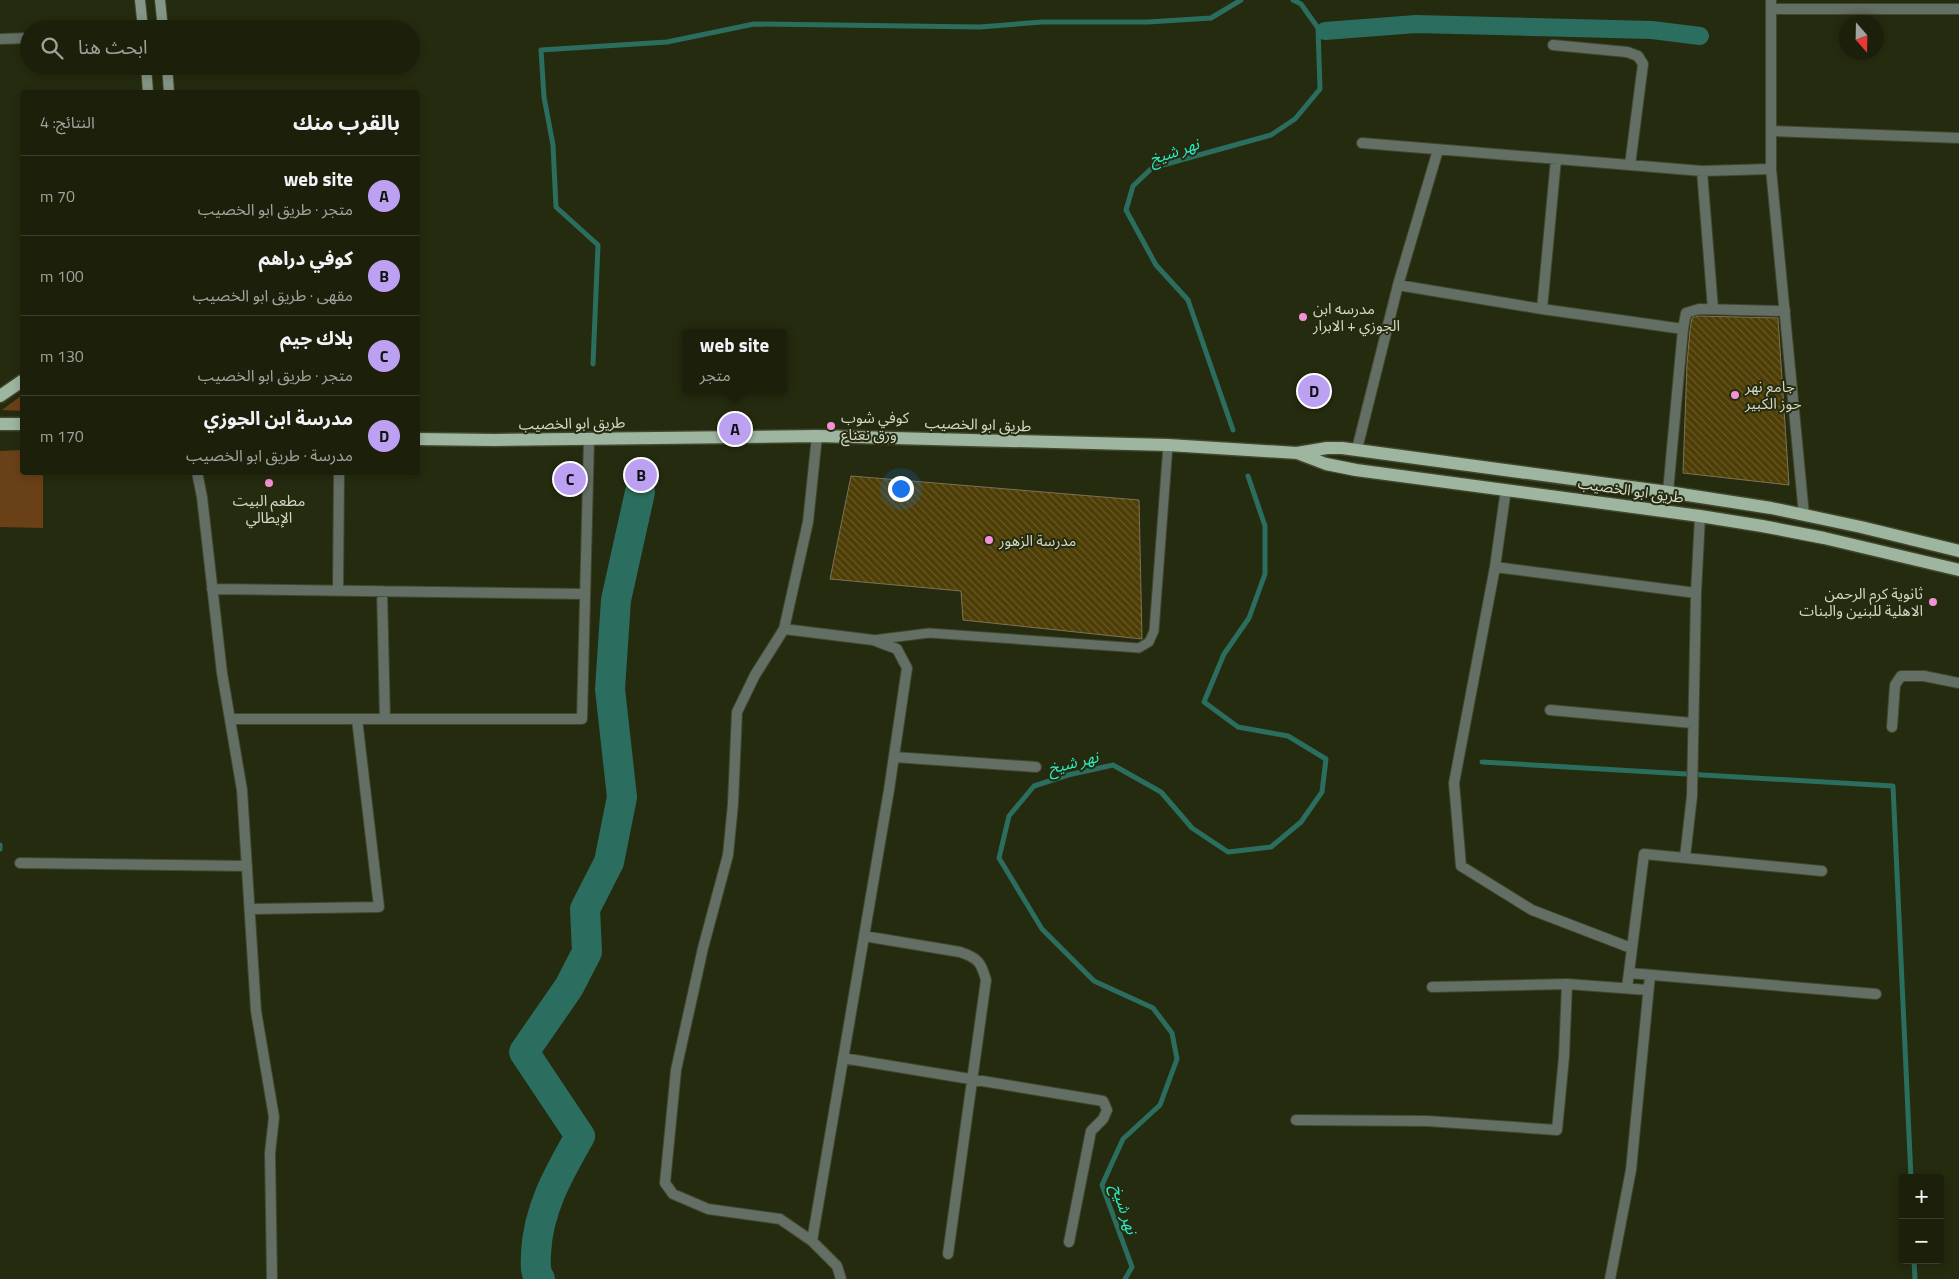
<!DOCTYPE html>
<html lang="ar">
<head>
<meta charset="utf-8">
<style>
  :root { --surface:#1c200b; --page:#292d19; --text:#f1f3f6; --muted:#a0a39d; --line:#3a3e2c; --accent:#bca0f2 }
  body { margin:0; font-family:"Titillium Web","Noto Sans Arabic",sans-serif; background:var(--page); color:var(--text); direction:rtl }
  .controls { position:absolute; right:15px; bottom:15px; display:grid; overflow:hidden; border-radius:5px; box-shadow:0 2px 8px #0003 }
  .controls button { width:45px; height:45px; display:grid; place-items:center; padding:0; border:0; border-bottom:1px solid var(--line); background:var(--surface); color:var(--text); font:25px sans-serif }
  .compass { position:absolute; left:1839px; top:15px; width:45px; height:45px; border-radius:50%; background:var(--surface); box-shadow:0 2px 8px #0003; rotate:160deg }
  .you { position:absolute; left:900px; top:488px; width:18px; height:18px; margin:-12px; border:4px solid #fff; border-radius:50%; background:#1a73e8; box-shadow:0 0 0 8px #1a73e833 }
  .badge { display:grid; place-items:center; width:32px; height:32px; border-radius:50%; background:var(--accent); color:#111; font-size:16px; font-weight:700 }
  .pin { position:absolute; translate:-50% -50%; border:2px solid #fff; box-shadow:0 1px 5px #0006 }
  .popup { position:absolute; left:682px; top:329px; width:105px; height:65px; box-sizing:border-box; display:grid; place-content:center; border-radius:5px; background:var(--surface); filter:drop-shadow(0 1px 4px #0005); font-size:16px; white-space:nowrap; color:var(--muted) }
  .popup b { font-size:19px; color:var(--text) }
  .popup::after { content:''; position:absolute; left:50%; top:100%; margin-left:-10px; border:10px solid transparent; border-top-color:var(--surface) }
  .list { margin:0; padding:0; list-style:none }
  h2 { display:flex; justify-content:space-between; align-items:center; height:65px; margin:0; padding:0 20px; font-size:21px }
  h2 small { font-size:16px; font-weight:400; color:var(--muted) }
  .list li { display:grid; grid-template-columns:32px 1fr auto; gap:15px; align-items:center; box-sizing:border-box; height:80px; padding:0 20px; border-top:1px solid var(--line) }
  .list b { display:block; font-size:19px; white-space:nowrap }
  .list p { margin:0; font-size:16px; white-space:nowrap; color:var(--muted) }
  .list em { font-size:16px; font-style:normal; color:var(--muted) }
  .icon { flex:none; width:28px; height:28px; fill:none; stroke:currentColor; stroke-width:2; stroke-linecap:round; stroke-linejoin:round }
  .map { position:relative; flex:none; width:1959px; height:1279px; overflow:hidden; direction:ltr }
  .search { position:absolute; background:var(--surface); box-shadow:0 2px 8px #0003; left:20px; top:20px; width:400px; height:55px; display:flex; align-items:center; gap:12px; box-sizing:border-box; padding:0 18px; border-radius:28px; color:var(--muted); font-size:19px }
  .panel { position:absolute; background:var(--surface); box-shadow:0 2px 8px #0003; left:20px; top:90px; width:400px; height:385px; border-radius:5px; direction:rtl }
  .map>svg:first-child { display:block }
  .grass { fill:#6a4117 }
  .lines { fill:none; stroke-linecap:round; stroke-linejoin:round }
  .stream { stroke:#2b6d5e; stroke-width:5 }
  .canal { stroke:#2b6d5e; stroke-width:18 }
  .river { stroke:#2b6d5e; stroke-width:30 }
  .building { fill:url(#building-back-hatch); stroke:#7d7254 }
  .service-casing { stroke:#41472c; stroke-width:11 }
  .minor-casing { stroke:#41472c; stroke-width:12 }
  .tertiary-casing { stroke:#41472c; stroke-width:12 }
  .secondary-casing { stroke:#41472c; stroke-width:12 }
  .primary-casing { stroke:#41472c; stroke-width:15 }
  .service { stroke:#636e64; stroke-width:9 }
  .minor { stroke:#636e64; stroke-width:10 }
  .tertiary { stroke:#636e64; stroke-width:10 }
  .secondary { stroke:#849686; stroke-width:10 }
  .primary { stroke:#9eb5a0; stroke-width:12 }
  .poi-dot { fill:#f391d6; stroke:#252b0f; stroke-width:2 }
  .labels { text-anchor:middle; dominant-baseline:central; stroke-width:4; stroke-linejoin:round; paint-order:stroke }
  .poi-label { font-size:15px; fill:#d3d8c7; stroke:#252b0f; text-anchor:start }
  .street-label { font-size:15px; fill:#d3d8c7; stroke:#252b0f }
  .water-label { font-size:16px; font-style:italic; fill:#2de9c5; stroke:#252b0f }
</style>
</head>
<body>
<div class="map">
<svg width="1959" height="1279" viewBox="0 0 1959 1279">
  <defs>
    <pattern id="building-back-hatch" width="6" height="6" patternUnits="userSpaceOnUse" patternTransform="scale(1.25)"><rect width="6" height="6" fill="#4e3e06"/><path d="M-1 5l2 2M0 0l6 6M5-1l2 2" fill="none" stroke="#675929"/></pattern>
  </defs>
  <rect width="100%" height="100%" fill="#252b0f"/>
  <!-- grass -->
  <path class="grass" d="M22,395V411L2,410Z
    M22,450V472L43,473V528L0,527V451Z"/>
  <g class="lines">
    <!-- stream -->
    <path class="stream" d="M593,364L598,245L556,207L553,145L544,97L541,50L667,42L754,24L980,27L1042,22H1148L1211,18L1241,0
      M1233,430L1188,300L1156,265L1126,210L1133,186L1152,168L1271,135L1295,119L1320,89L1318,28L1301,4L1293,0
      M1482,762L1893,786L1911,1178
      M0,849V845
      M1914,1260L1915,1279
      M1125,1279L1132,1267L1102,1185L1123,1139L1160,1105L1177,1059L1172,1033L1153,1008L1094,981L1042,929L999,858L1009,816L1034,786L1068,775L1113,765L1161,792L1192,828L1228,852L1271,847L1301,822L1322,792L1326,759L1288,736L1238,727L1204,702L1224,654L1249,618L1265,574V526L1248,476"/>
    <!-- canal -->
    <path class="canal" d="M1325,31L1416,24L1652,30L1700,36"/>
    <!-- river -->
    <path class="river" d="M540,1279C534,1271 536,1262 536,1253C538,1209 559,1173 580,1136L524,1052L569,987L587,952L585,909L609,862L622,797L610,689L616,600L640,492"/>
  </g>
  <!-- building -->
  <path class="building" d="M1698,316L1778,318L1789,485L1683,473L1687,364L1690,330L1692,318Z
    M851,476L1139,500L1142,639L963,620L961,591L830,579Z"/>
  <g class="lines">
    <!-- service casing -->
    <g class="service-casing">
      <path id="service" d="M873,640L929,633L1139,648L1149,642L1154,631L1168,445"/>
    </g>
    <!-- minor casing -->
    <g class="minor-casing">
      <path id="minor" d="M1772,9H1959
        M0,39L29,38
        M1553,45L1627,52L1638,56L1643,64L1630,165
        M1772,131L1959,138
        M1362,143L1702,171L1771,169
        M1702,171L1713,309
        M1398,285L1542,309L1683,329
        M1542,309L1556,159
        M817,436L808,522L784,629L755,675L737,712L733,804L728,855L703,948L676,1070L665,1183L673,1194L708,1209L780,1219L812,1241L837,1266L841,1279
        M1357,449L1398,285L1438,150
        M197,472L202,497L222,673L242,790L256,1011L274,1117L270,1153L272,1279
        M1506,489L1495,567L1454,783L1461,866L1532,910L1631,948
        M1668,492L1683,329L1686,313L1699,309L1785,311
        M1495,567L1696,593
        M212,589L585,594
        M338,591L339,472
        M382,591L385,719
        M784,629L873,640L897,649L907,668L889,790L812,1241
        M1550,710L1692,723
        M230,719H582L589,439
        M1892,727L1895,685L1901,676H1924L1959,683
        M894,757L1036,767
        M1685,857L1692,796L1696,593L1700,516
        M20,863L247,866
        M250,909L379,907L357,719
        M864,936L960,952C978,958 981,962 986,980L948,1254
        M1629,973L1876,994
        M1432,987L1567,984L1648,990
        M1627,988L1644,854L1822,871
        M843,1058L1103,1101L1107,1110L1103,1119L1091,1131L1069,1242
        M1296,1120L1427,1121L1557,1130L1564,1057L1567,984
        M1610,1279L1631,1170L1650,975"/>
    </g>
    <!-- tertiary casing -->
    <g class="tertiary-casing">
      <path id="tertiary" d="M1771,0V169L1804,515"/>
    </g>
    <!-- secondary casing -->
    <g class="secondary-casing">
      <path id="secondary" d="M140,0L143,29
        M160,0L163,29
        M146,66L148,92
        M167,66L169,92"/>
    </g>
    <!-- primary casing -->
    <g class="primary-casing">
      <path id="primary" d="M0,396L22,381
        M0,424H22
        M418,439L494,440L817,436L1168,445L1297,453L1327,448H1342L1668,492L1771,508L1861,527L1959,551
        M1297,453L1326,464L1356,470L1700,516L1762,526L1824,538L1959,570"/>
    </g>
    <!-- service -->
    <use href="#service" class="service"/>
    <!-- minor -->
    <use href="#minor" class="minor"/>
    <!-- tertiary -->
    <use href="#tertiary" class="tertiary"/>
    <!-- secondary -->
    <use href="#secondary" class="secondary"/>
    <!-- primary -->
    <use href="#primary" class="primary"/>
  </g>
  <!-- markers -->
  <g class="poi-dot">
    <circle cx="1303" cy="317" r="5"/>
    <circle cx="1735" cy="395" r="5"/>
    <circle cx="831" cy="426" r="5"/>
    <circle cx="269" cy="483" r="5"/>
    <circle cx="989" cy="540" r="5"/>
    <circle cx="1933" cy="602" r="5"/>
  </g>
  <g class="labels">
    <!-- poi labels -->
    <g class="poi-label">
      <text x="1313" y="308">مدرسه ابن<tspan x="1313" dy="17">الجوزي + الابرار</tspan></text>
      <text x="1745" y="386">جامع نهر<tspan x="1745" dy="17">حوز الكبير</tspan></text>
      <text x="841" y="417">كوفي شوب<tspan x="841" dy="17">ورق نعناع</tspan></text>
      <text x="269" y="500" text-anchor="middle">مطعم البيت<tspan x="269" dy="17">الإيطالي</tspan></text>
      <text x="999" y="540">مدرسة الزهور</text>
      <text x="1923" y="593" text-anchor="end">ثانوية كرم الرحمن<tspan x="1923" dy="17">الاهلية للبنين والبنات</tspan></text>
    </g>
    <!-- street labels -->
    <g class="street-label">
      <text transform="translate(572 423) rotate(-1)">طريق ابو الخصيب</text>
      <text transform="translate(978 424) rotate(2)">طريق ابو الخصيب</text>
      <text transform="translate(1631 490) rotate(8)">طريق ابو الخصيب</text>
    </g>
    <!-- water labels -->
    <g class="water-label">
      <text transform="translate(1174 151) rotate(-19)">نهر شيخ</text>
      <text transform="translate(1073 762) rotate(-14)">نهر شيخ</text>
      <text transform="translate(1125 1209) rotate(72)">نهر شيخ</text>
    </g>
  </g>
</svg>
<div class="controls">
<button>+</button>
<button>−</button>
</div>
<svg class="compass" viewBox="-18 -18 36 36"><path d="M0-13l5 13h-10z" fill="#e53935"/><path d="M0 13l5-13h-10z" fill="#a0a39d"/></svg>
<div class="you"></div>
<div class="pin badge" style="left:735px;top:429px">A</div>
<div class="popup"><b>web site</b>متجر</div>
<div class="pin badge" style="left:641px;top:475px">B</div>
<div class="pin badge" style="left:570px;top:479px">C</div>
<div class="pin badge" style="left:1314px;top:391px">D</div>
<div class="search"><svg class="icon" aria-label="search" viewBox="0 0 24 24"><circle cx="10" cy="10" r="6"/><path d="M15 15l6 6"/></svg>ابحث هنا</div>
<section class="panel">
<h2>بالقرب منك<small>النتائج: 4</small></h2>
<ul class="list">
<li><span class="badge">A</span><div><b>web site</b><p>متجر · طريق ابو الخصيب</p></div><em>70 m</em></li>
<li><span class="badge">B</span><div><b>كوفي دراهم</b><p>مقهى · طريق ابو الخصيب</p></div><em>100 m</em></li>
<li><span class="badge">C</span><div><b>بلاك جيم</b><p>متجر · طريق ابو الخصيب</p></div><em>130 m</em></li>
<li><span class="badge">D</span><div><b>مدرسة ابن الجوزي</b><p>مدرسة · طريق ابو الخصيب</p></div><em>170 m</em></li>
</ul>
</section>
</div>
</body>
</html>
